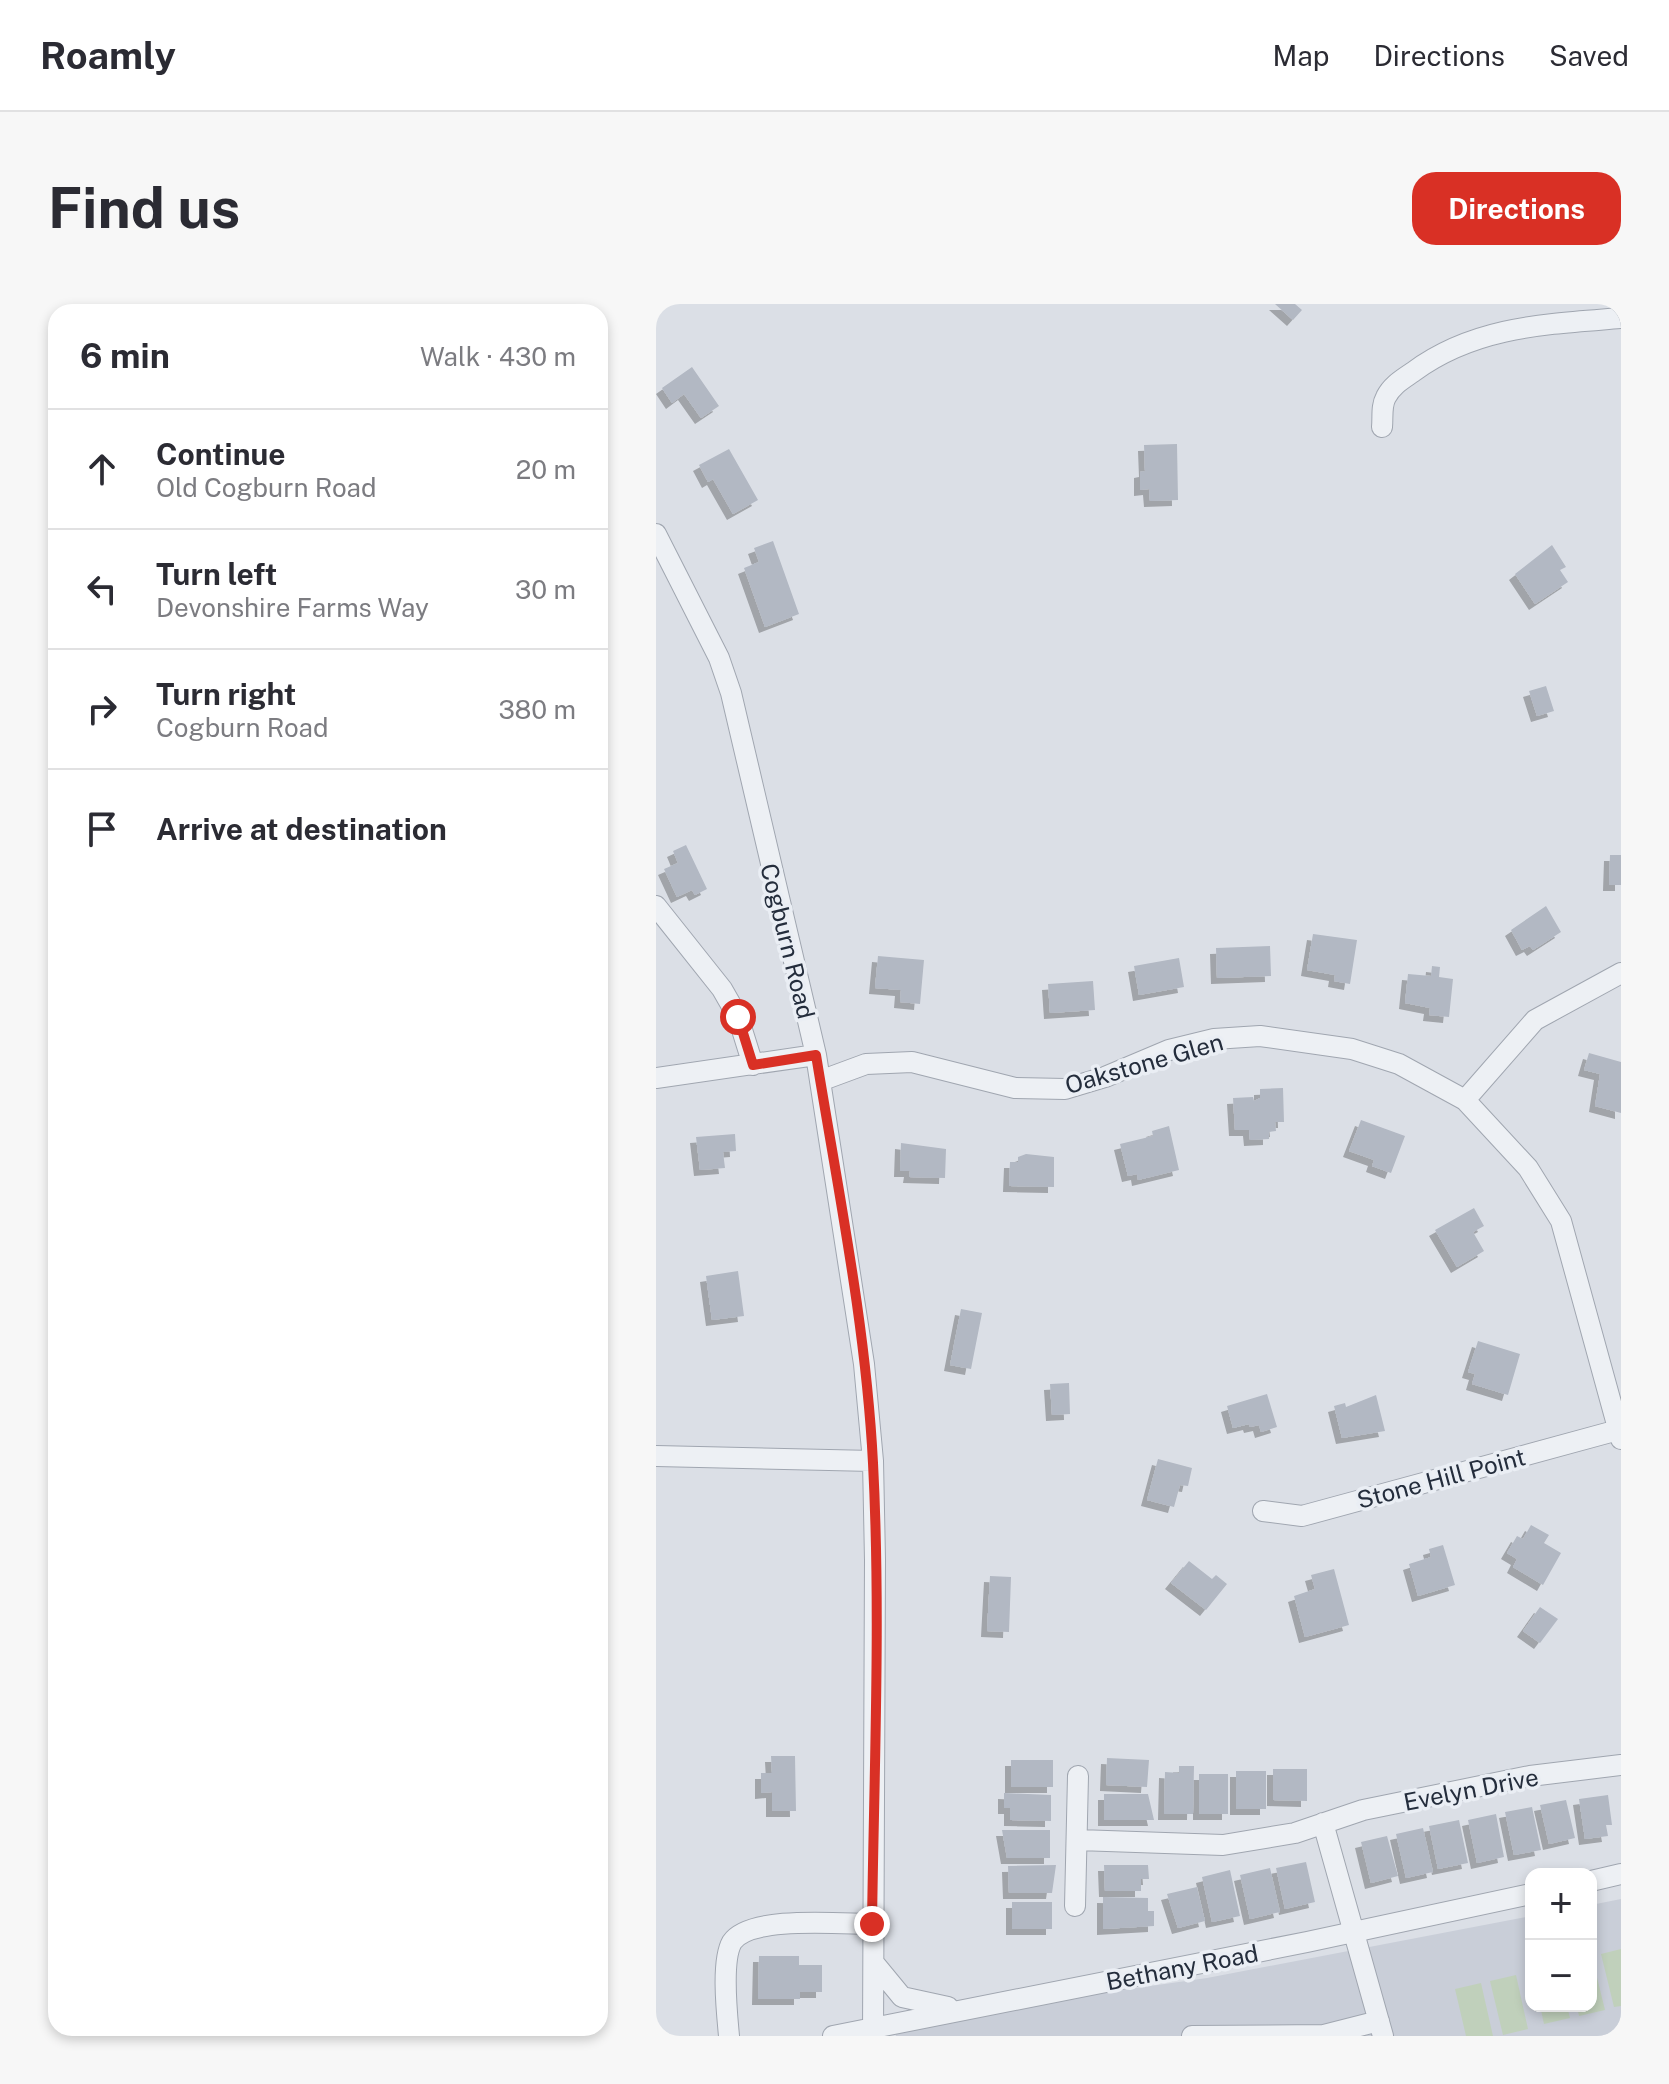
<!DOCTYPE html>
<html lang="en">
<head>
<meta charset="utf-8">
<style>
  :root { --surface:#fff; --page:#f7f7f7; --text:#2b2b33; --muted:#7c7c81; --line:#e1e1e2; --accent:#d93025 }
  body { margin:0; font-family:"Public Sans",sans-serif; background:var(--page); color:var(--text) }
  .controls { position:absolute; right:24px; bottom:24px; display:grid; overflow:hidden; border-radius:16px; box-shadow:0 4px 12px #0003 }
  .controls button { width:72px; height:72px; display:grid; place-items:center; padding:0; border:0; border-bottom:2px solid var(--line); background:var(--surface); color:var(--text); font:40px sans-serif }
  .stop { position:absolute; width:24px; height:24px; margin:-18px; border:6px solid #d93025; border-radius:50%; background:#fff }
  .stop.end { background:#d93025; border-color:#fff; box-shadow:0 2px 8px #0008 }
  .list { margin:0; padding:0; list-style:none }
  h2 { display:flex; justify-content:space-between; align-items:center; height:104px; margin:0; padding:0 32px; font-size:34px }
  h2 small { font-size:26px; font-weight:400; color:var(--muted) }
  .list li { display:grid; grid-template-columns:52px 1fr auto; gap:24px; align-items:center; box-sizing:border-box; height:120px; padding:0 32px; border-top:2px solid var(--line) }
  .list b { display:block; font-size:30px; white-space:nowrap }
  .list p { margin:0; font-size:26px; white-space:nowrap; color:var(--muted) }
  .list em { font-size:26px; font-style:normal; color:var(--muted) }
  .icon { flex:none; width:44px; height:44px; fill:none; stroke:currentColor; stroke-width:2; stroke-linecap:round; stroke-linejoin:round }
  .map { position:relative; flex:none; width:965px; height:1732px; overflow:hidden; border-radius:24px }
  header { display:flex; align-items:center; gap:48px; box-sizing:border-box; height:112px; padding:0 40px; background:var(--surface); border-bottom:2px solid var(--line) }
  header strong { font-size:38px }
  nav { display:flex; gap:44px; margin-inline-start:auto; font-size:28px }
  .intro { display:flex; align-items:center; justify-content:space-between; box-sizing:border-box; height:192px; padding:0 48px }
  h1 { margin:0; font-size:56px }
  .button { padding:20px 36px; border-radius:24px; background:var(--accent); color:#fff; font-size:28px; font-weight:700 }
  main { display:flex; gap:48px; padding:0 48px }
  aside { flex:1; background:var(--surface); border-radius:24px; box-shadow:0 4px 12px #0003 }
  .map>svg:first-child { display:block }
  .built { fill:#c9ced8 }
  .green { fill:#c0d0bb }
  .building { fill:#b2b8c3; filter:url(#shadow) }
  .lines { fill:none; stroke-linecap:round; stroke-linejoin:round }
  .minor-casing { stroke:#a0a6b0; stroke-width:22 }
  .minor { stroke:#edf0f4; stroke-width:20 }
  .route { stroke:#d93025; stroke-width:10 }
  .labels { text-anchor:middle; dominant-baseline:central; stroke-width:7; stroke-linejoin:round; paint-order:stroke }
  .street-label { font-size:24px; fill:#242d3c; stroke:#eaeef4 }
</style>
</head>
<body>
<header>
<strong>Roamly</strong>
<nav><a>Map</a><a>Directions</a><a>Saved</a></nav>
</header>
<div class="intro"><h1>Find us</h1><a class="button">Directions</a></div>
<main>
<aside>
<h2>6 min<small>Walk · 430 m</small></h2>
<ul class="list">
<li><svg class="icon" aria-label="ahead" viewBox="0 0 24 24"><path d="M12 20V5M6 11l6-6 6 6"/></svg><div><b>Continue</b><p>Old Cogburn Road</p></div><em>20 m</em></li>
<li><svg class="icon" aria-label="left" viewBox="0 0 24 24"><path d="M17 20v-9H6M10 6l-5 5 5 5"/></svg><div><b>Turn left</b><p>Devonshire Farms Way</p></div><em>30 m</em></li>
<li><svg class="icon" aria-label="right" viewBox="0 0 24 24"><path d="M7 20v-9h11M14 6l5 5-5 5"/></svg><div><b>Turn right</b><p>Cogburn Road</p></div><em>380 m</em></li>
<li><svg class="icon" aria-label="arrive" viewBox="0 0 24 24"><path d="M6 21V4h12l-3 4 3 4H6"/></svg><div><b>Arrive at destination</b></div></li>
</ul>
</aside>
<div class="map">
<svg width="965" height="1732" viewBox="0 0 965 1732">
  <defs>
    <filter id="shadow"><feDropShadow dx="-6" dy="6" stdDeviation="0" flood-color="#0004"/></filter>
  </defs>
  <rect width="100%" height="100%" fill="#dbdfe6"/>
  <!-- built -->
  <path class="built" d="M965,1595V1732H240L239,1718L551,1674L875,1612V1702H935V1601Z"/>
  <!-- green -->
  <path class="green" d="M965,1645V1702L958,1703L945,1650Z
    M936,1653L949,1706L923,1712L921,1702H935Z
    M860,1671L872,1725L847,1731L834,1677Z
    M825,1679L837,1732H810L799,1685Z
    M884,1702H911L914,1714L888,1720Z"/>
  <!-- building -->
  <path class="building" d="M619,0H639L646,6L637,16Z
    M36,63L63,102L45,114L28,90L16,99L6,84Z
    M521,140L522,196L494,197L493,185L484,186V168L489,167L488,141Z
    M73,145L102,196L77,210L57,175L52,178L43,161Z
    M117,237L143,310L109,323L88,264L103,258L98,244Z
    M896,241L910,263L904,266L912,278L879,300L859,270Z
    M890,382L898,407L881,412L873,387Z
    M30,541L51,585L39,591L36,586L21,593L8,565L22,559L17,547Z
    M954,551H965V581H953Z
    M890,602L905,628L877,646L874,642L866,646L855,626Z
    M657,630L701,636L694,680L678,677L679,671L651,666Z
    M614,642L615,672L561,674L560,644Z
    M222,652L268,656L264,700L244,698L245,686L219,684Z
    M523,654L528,683L483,691L478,662Z
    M776,662L784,663L783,673L797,675L793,713L773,711L774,704L749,699L752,670L775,672Z
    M437,677L439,706L394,709L392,680Z
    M933,749L965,758V809L939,802L944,770L928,766Z
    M627,784L628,818H619L620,827L613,828V835L594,836L593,826H579L577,794L597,793L598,797L604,794V785Z
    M705,816L749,832L735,869L716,862L718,856L693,847Z
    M513,822L523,866L482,876L481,870L472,872L464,840L497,832L496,827Z
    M79,830L80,847L67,848L69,864L44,866L40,833Z
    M245,839L290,845L289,874L253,873L254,867H244Z
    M370,850L398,853V883L353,882L354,858H362V853Z
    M818,904L828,922L817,928L828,947L801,963L779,926Z
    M82,967L88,1012L56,1016L50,972Z
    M305,1005L326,1009L315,1065L294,1061Z
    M822,1037L864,1050L852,1091L816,1080L819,1070L812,1068Z
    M413,1079L414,1110L396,1111L394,1080Z
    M611,1090L621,1123L605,1128L603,1121L594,1123L593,1120L577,1124L571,1102Z
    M720,1091L729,1127L686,1134L678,1102L689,1099L690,1103Z
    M502,1155L536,1164L532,1182L524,1181L518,1203L491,1196Z
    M875,1221L893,1231L888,1239L905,1249L887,1281L857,1263L861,1255L851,1249L861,1232L867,1235Z
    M787,1241L799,1281L762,1292L753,1260L775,1253L773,1245Z
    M533,1257L556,1275L560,1271L571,1280L550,1306L515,1279Z
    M678,1265L693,1321L649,1333L638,1292L659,1285L655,1271Z
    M334,1272L355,1273L353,1328L331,1327Z
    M884,1303L902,1315L884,1339L867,1327Z
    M115,1452H139L140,1507H116V1488L105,1489V1469H116Z
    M451,1454L493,1456L491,1483L450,1481Z
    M355,1456H397V1483H355Z
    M523,1462H538L537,1510H508L509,1468L523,1469Z
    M617,1465H651V1497L617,1496Z
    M580,1467H610V1505H580Z
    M543,1470H572V1510H543Z
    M348,1489L395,1491V1517L354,1516V1504H348Z
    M448,1490H492L498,1516H448Z
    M952,1491L956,1521H950L952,1532L929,1535L923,1495Z
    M910,1496L919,1534L893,1540L884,1501Z
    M876,1503L885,1546L858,1551L849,1508Z
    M840,1510L848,1553L821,1559L812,1516Z
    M803,1516L812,1559L782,1565L773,1522Z
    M767,1524L777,1568L750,1574L740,1530Z
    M346,1526H394V1554H351Z
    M731,1532L742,1572L715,1579L705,1538Z
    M650,1558L659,1598L629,1605L620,1564Z
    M400,1561L396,1589H353L352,1562Z
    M448,1561H492L493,1575H485V1587H449Z
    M614,1564L624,1608L594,1615L584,1571Z
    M574,1566L584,1612L556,1618L546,1573Z
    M541,1583L549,1617L522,1624L511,1590Z
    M447,1593L492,1594V1607H498V1622L447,1625Z
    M356,1598H396V1625H356Z
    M103,1652H143V1661H166V1688H144V1695H102Z"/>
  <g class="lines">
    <!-- minor casing -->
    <g class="minor-casing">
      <path id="minor" d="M726,123C727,113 725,102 730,93C736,81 747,75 757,68C819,22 892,20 965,14
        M0,230L63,354L75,389L160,751L208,1060L217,1157L219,1256L217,1732
        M0,602L66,685L82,713L97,761
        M0,774L160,751
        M164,777L210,760L256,758L359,784L409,785L449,773L513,746L558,735L604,732L696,745L743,760L809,796L872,864L905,917L965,1135
        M809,796L879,716L965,669
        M0,1152L217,1157
        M607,1207L646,1212L962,1126
        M667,1519L727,1732
        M422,1536L567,1541L639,1529L707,1506L874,1472L965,1461
        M935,1577L965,1570
        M419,1602L422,1472
        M218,1659L246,1693L292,1703
        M73,1732C71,1710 65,1657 76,1638C94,1611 186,1620 216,1620
        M177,1732L651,1638L875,1590
        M536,1732L668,1731L723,1717"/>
    </g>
    <!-- minor -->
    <use href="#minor" class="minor"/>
  </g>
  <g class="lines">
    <!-- route -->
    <path class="route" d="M82,713L97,761L160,751C182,886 210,1022 217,1159C225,1312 218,1467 216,1620"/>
  </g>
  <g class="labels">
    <!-- street labels -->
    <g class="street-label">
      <text transform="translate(132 637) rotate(76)">Cogburn Road</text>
      <text transform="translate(488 759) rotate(-16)">Oakstone Glen</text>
      <text transform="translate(785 1174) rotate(-15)">Stone Hill Point</text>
      <text transform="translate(815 1485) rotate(-11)">Evelyn Drive</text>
      <text transform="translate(526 1663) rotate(-11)">Bethany Road</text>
    </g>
  </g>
</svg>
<div class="controls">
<button>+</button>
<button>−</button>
</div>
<div class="stop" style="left:82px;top:713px"></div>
<div class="stop end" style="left:216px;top:1620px"></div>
</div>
</main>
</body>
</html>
